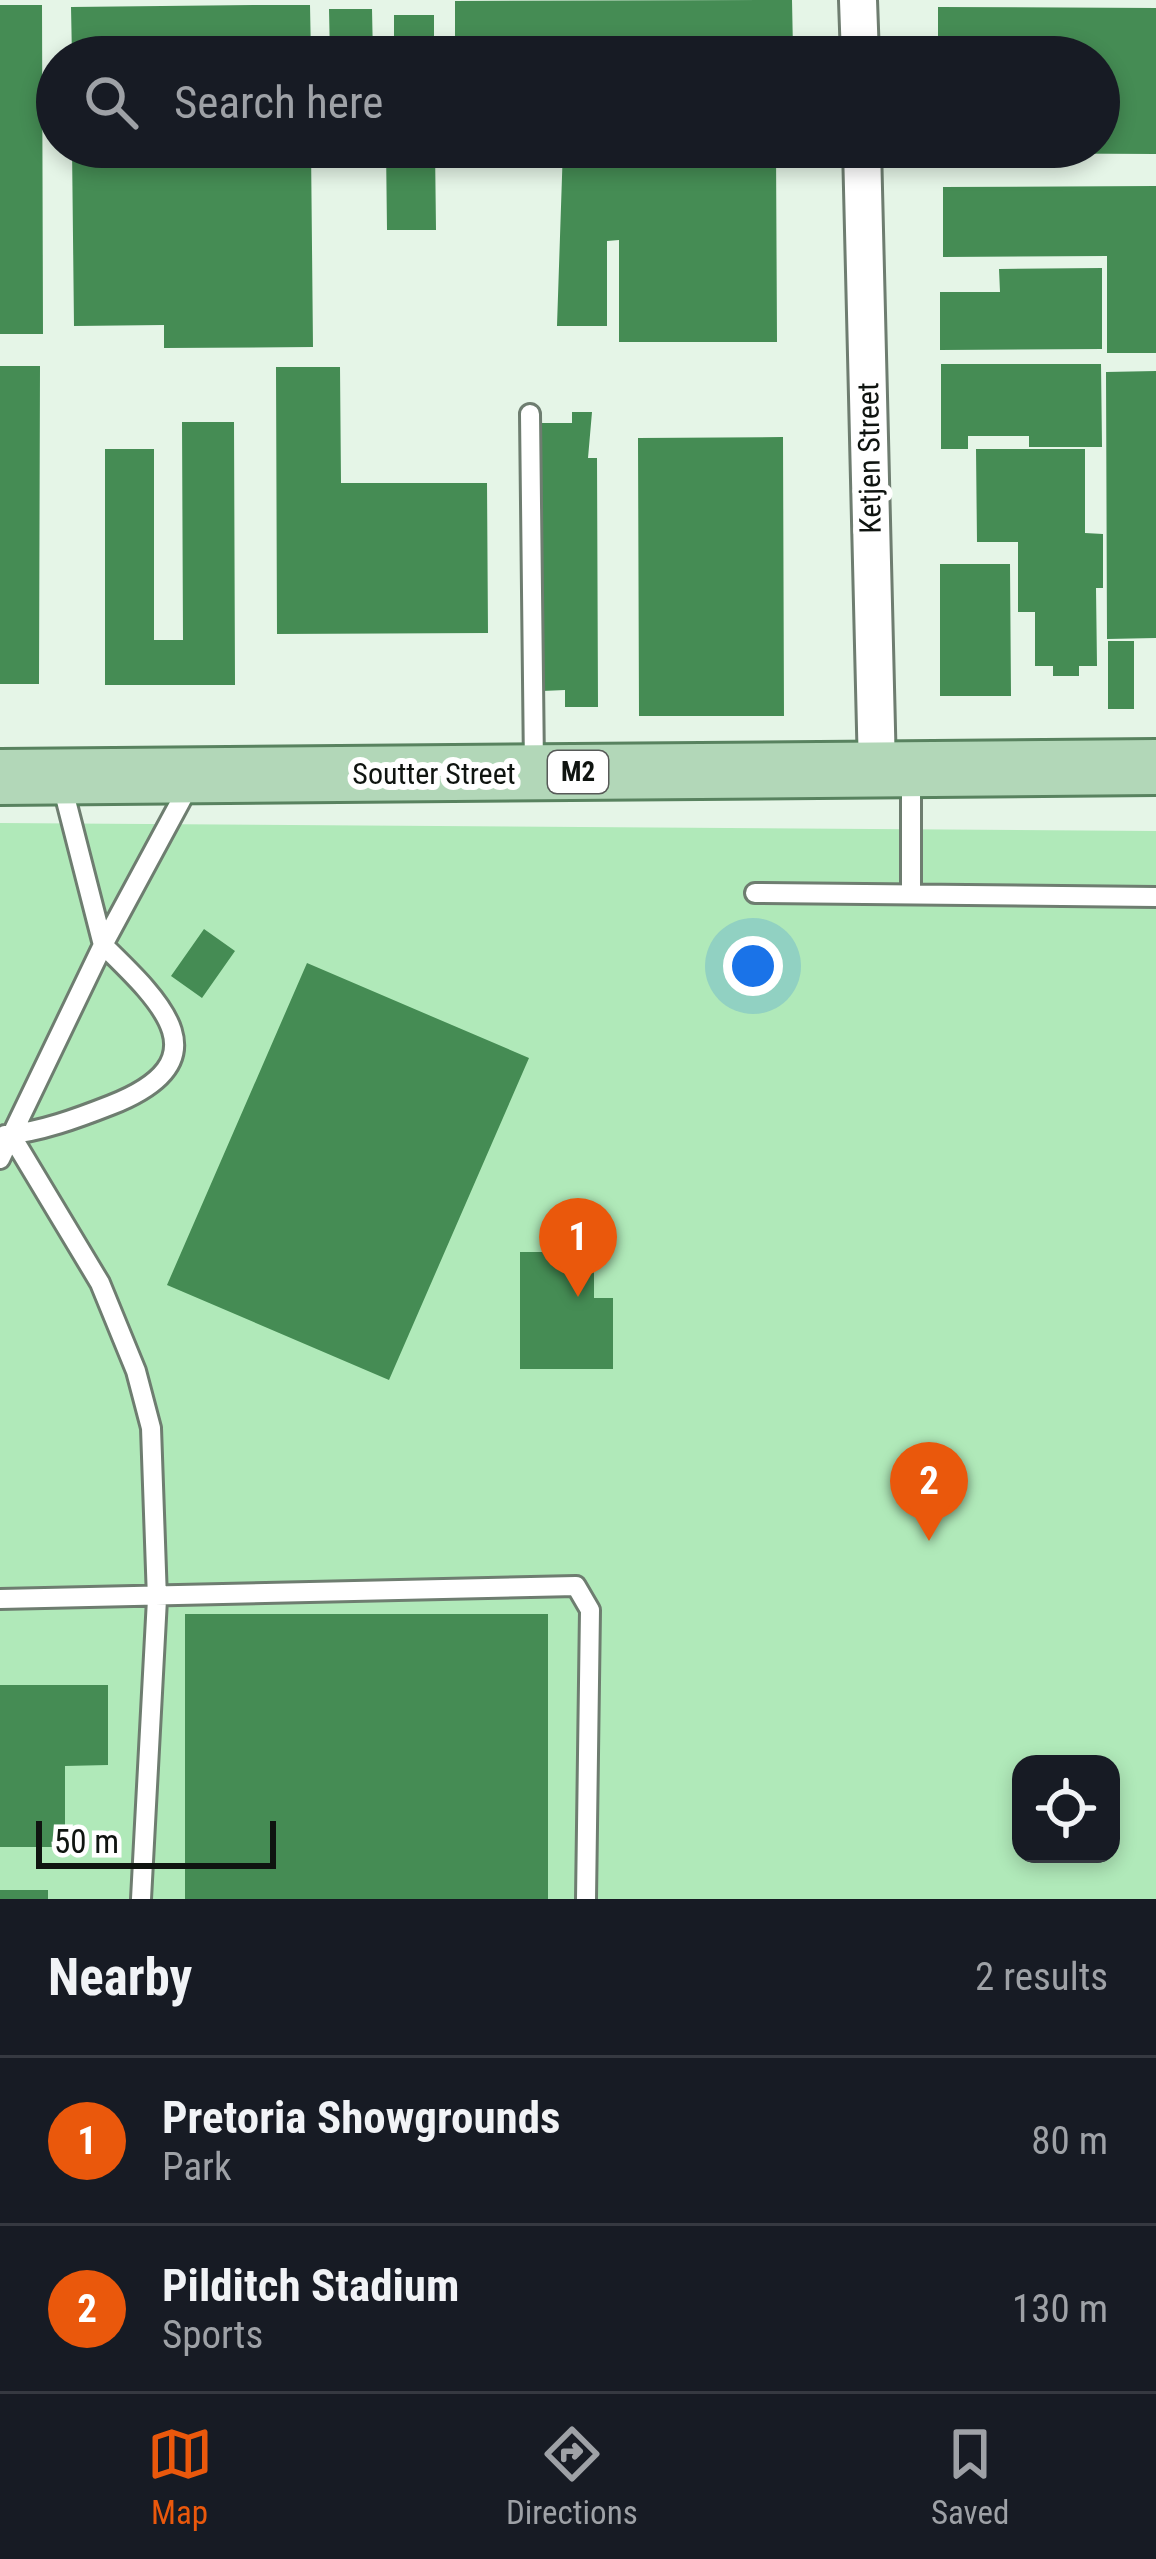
<!DOCTYPE html>
<html lang="en">
<head>
<meta charset="utf-8">
<style>
  :root { --surface:#171b24; --page:#242831; --text:#f1f3f6; --muted:#9ea1a6; --line:#363941; --accent:#ea580c }
  body { margin:0; font-family:"Roboto Condensed",sans-serif; background:var(--page); color:var(--text) }
  .controls { position:absolute; right:36px; bottom:36px; display:grid; overflow:hidden; border-radius:24px; box-shadow:0 6px 18px #0003 }
  .controls button { width:108px; height:108px; display:grid; place-items:center; padding:0; border:0; border-bottom:3px solid var(--line); background:var(--surface); color:var(--text); font:60px sans-serif }
  .scale { position:absolute; left:36px; bottom:30px; width:240px; box-sizing:border-box; padding-left:12px; border:6px solid #0f1410; border-top:0; font-size:33px; line-height:42px; white-space:nowrap; color:#0f1410; -webkit-text-stroke:9px #fff; paint-order:stroke }
  .you { position:absolute; left:753px; top:966px; width:42px; height:42px; margin:-30px; border:9px solid #fff; border-radius:50%; background:#1a73e8; box-shadow:0 0 0 18px #1a73e833 }
  .badge { display:grid; place-items:center; width:78px; height:78px; border-radius:50%; background:var(--accent); color:#fff; font-size:39px; font-weight:700 }
  .pin { position:absolute; translate:-50% -99px; filter:drop-shadow(0 3px 6px #0008) }
  .pin::after { content:''; position:absolute; top:63px; width:42px; height:36px; background:inherit; clip-path:polygon(0 0,100% 0,50% 100%) }
  .list { margin:0; padding:0; list-style:none }
  h2 { display:flex; justify-content:space-between; align-items:center; height:156px; margin:0; padding:0 48px; font-size:51px }
  h2 small { font-size:39px; font-weight:400; color:var(--muted) }
  .list li { display:grid; grid-template-columns:78px 1fr auto; gap:36px; align-items:center; box-sizing:border-box; height:168px; padding:0 48px; border-top:3px solid var(--line) }
  .list b { display:block; font-size:45px; white-space:nowrap }
  .list p { margin:0; font-size:39px; white-space:nowrap; color:var(--muted) }
  .list em { font-size:39px; font-style:normal; color:var(--muted) }
  .icon { flex:none; width:66px; height:66px; fill:none; stroke:currentColor; stroke-width:2; stroke-linecap:round; stroke-linejoin:round }
  .map { position:relative; flex:none; width:1156px; height:1899px; overflow:hidden }
  .search { position:absolute; background:var(--surface); box-shadow:0 6px 18px #0003; left:36px; right:36px; top:36px; height:132px; display:flex; align-items:center; gap:30px; box-sizing:border-box; padding:0 42px; border-radius:66px; color:var(--muted); font-size:45px }
  .sheet { height:492px; background:var(--surface) }
  nav { display:flex; justify-content:space-around; align-items:center; box-sizing:border-box; height:168px; border-top:3px solid var(--line); background:var(--surface); font-size:33px; color:var(--muted) }
  nav a { display:grid; justify-items:center; gap:6px }
  nav .on { color:var(--accent) }
  .map>svg:first-child { display:block }
  .green { fill:#b0e9b9; fill-rule:evenodd }
  .building { fill:#458c54 }
  .lines { fill:none; stroke-linecap:round; stroke-linejoin:round }
  .service-casing { stroke:#6e7d70; stroke-width:24 }
  .minor-casing { stroke:#6e7d70; stroke-width:42 }
  .primary-casing { stroke:#58825f; stroke-width:60 }
  .service { stroke:#fff; stroke-width:18 }
  .minor { stroke:#fff; stroke-width:36 }
  .primary { stroke:#b2d7b8; stroke-width:54 }
  .labels { text-anchor:middle; dominant-baseline:central; stroke-width:12; stroke-linejoin:round; paint-order:stroke }
  .shield { fill:#fff; stroke:#575a58; stroke-width:3 }
  .shield-label { font-size:27px; font-weight:bold; fill:#0f1410 }
  .street-label { font-size:30px; fill:#0f1410; stroke:#fff }
</style>
</head>
<body>
<div class="map">
<svg width="1156" height="1899" viewBox="0 0 1156 1899">
  <rect width="100%" height="100%" fill="#e5f5e7"/>
  <!-- green -->
  <path class="green" d="M0,823L1156,831V1899H0ZM1021,1764H1111V1854H1021Z"/>
  <!-- building -->
  <path class="building" d="M792,0L793,50H778V57H455V1Z
    M0,5H42L43,334H0Z
    M253,5H310L311,57H72L71,7Z
    M938,7L1156,8V154L938,153V147H1099V57H938Z
    M329,9H372L373,57H330Z
    M394,15H434V57H394Z
    M72,147H132V157L254,156V147H311L313,347L164,348V325L74,326Z
    M386,147H435L436,230H387Z
    M563,147H776L777,342H619V240L607,241V326H557Z
    M1156,186V353H1107V256L943,257V187Z
    M1102,268V349L940,350V292H1000L999,269Z
    M941,364H1101L1102,447H1029V436H968V449H941Z
    M0,366H40L39,684H0Z
    M276,367H340L341,483H487L488,633L277,634Z
    M1156,371V638L1107,639L1106,372Z
    M572,412H592L588,458H597L598,707H565V690L542,691L541,423H572Z
    M182,422H234L235,685H105V449H154V640H183Z
    M783,437L784,716H639L638,438Z
    M976,449H1085V533L1103,534V588H1096L1097,666H1079V676H1053V666H1035V612H1018V542H977Z
    M940,564H1010L1011,696H940Z
    M1108,641H1134V709H1108Z
    M204,929L235,951L202,998L171,976Z
    M307,963L529,1058L389,1380L167,1285Z
    M520,1252H594V1298H613V1369H520Z
    M185,1614H548V1899H185Z
    M0,1685H108V1765L65,1766V1847H0Z
    M0,1890H48V1899H0Z"/>
  <g class="lines">
    <!-- service casing -->
    <g class="service-casing">
      <path id="service" d="M530,414L534,768
        M755,893L1156,897
        M911,893V772
        M5,1135C40,1132 78,1118 111,1105C223,1061 164,1004 103,945L191,782
        M11,1135L100,1283L136,1371L151,1428L157,1599L141,1899
        M0,1159L103,945L61,781
        M0,1599L576,1586L590,1610L586,1899"/>
    </g>
    <!-- minor casing -->
    <g class="minor-casing">
      <path id="minor" d="M858,0L860,57
        M862,147L877,770"/>
    </g>
    <!-- primary casing -->
    <g class="primary-casing">
      <path id="primary" d="M0,777L1156,767"/>
    </g>
    <!-- service -->
    <use href="#service" class="service"/>
    <!-- minor -->
    <use href="#minor" class="minor"/>
    <!-- primary -->
    <use href="#primary" class="primary"/>
  </g>
  <g class="labels">
    <!-- shield labels -->
    <rect class="shield" x="548" y="751" width="60" height="42" rx="9"/>
    <g class="shield-label">
      <text x="578" y="772">M2</text>
    </g>
    <!-- street labels -->
    <g class="street-label">
      <text transform="translate(869 458) rotate(-91)">Ketjen Street</text>
      <text x="434" y="773">Soutter Street</text>
    </g>
  </g>
</svg>
<div class="controls">
<button><svg class="icon" aria-label="locate" viewBox="0 0 24 24"><circle cx="12" cy="12" r="6"/><path d="M12 2v4M12 18v4M2 12h4M18 12h4"/></svg></button>
</div>
<div class="scale">50 m</div>
<div class="you"></div>
<div class="pin badge" style="left:578px;top:1297px">1</div>
<div class="pin badge" style="left:929px;top:1541px">2</div>
<div class="search"><svg class="icon" aria-label="search" viewBox="0 0 24 24"><circle cx="10" cy="10" r="6"/><path d="M15 15l6 6"/></svg>Search here</div>
</div>
<section class="sheet">
<h2>Nearby<small>2 results</small></h2>
<ul class="list">
<li><span class="badge">1</span><div><b>Pretoria Showgrounds</b><p>Park</p></div><em>80 m</em></li>
<li><span class="badge">2</span><div><b>Pilditch Stadium</b><p>Sports</p></div><em>130 m</em></li>
</ul>
</section>
<nav>
<a class="on"><svg class="icon" aria-label="map" viewBox="0 0 24 24"><path d="M3 6l6-2 6 2 6-2v14l-6 2-6-2-6 2zM9 4v14M15 6v14"/></svg>Map</a>
<a><svg class="icon" aria-label="directions" viewBox="0 0 24 24"><path d="M12 3l9 9-9 9-9-9zM9 14v-3h6M13 9l2 2-2 2"/></svg>Directions</a>
<a><svg class="icon" aria-label="saved" viewBox="0 0 24 24"><path d="M7 4h10v16l-5-4-5 4z"/></svg>Saved</a>
</nav>
</body>
</html>
